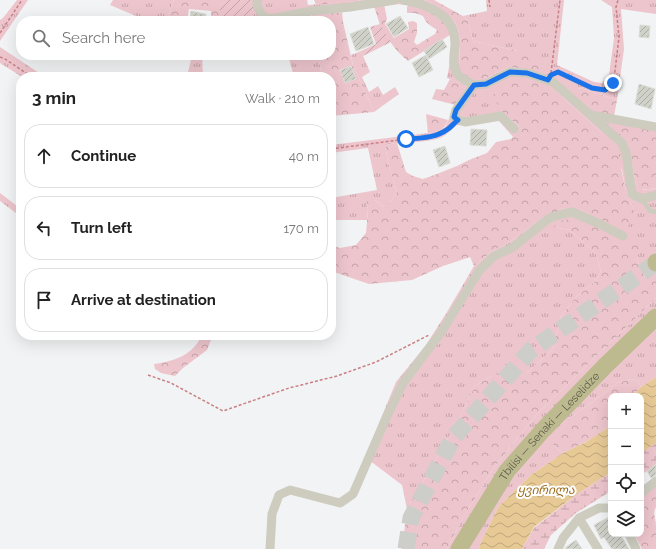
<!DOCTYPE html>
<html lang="en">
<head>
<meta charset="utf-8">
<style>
  :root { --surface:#fff; --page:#f2f2f2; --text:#222; --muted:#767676; --line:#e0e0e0 }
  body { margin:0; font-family:Raleway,"Noto Sans Georgian",sans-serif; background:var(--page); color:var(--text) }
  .controls { position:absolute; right:12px; bottom:12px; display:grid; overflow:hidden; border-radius:8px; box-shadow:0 4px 16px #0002 }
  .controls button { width:36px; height:36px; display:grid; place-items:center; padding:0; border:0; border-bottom:1px solid var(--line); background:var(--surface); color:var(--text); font:20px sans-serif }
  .stop { position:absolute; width:12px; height:12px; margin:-9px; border:3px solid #1a73e8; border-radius:50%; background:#fff }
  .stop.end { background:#1a73e8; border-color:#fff; box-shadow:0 1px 4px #0008 }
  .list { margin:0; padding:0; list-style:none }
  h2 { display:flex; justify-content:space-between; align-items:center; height:52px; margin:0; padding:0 16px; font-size:17px }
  h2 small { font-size:13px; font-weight:400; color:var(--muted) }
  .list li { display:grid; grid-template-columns:26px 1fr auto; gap:12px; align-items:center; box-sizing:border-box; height:64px; margin:0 8px 8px; padding:0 8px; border:1px solid var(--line); border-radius:16px }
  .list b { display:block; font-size:15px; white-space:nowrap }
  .list em { font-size:13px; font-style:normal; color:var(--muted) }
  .icon { flex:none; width:22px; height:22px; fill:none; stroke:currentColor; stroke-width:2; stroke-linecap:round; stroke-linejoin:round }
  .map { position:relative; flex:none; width:656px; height:549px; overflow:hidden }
  .search { position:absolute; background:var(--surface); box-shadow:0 4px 16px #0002; left:16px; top:16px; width:320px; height:44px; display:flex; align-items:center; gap:10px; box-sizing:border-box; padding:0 14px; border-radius:16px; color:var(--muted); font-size:15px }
  .panel { position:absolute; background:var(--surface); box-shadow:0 4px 16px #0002; left:16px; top:72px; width:320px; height:268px; border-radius:16px }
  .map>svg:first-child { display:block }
  .grass { fill:url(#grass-tufts) }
  .forest { fill:url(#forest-crowns) }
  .wetland { fill:url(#wetland-marsh) }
  .garden { fill:url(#garden-furrows) }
  .water { fill:url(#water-waves) }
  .building { fill:url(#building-hatch); stroke:#dcddd7 }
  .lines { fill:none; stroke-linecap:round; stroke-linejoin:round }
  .highway-tunnel { stroke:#cdcdca; stroke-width:17; stroke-dasharray:17 8; stroke-linecap:butt }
  .path { stroke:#c97f84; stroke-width:1.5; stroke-dasharray:3 2; stroke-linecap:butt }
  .lane { stroke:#cdccbf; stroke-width:4.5 }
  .street { stroke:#cdccbf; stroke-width:9 }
  .highway { stroke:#bcba8e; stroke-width:17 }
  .route { stroke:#1a73e8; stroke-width:5 }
  .labels { text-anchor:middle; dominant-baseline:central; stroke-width:4; stroke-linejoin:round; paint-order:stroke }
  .street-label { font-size:11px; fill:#5e5c4b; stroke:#fff }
  .water-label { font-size:12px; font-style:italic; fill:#9e6c18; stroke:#fff }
</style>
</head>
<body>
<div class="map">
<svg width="656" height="549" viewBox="0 0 656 549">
  <defs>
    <pattern id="grass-tufts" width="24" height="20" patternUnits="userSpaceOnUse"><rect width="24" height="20" fill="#edc5cd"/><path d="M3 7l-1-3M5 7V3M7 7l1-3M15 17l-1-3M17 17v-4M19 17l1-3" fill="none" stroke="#c3a3a8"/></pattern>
    <pattern id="forest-crowns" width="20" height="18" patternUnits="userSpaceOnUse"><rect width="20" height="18" fill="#edc5cd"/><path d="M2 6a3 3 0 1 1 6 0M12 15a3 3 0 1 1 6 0" fill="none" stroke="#c3a3a8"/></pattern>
    <pattern id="wetland-marsh" width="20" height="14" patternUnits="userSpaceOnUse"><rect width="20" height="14" fill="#edc5cd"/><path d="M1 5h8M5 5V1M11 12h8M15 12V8" fill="none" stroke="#c3a3a8"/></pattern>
    <pattern id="garden-furrows" width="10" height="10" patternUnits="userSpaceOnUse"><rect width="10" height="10" fill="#edc5cd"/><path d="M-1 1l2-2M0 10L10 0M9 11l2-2" fill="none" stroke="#c3a3a8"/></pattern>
    <pattern id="water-waves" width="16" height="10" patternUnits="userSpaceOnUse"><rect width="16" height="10" fill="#e7c996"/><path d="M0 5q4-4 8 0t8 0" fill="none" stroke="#bea67c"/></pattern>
    <pattern id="building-hatch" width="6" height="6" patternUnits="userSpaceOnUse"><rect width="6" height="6" fill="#d0d1c9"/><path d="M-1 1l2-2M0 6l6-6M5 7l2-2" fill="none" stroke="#acada5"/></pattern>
  </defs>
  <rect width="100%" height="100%" fill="#f2f3f4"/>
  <!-- grass -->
  <path class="grass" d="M17,0H28L0,41V20L3,18Z
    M113,0H174L166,21H148L110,5Z
    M254,0H307L308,5L366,0H424L431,3L453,19L458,28L460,42L459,65L485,78L510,67L527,69L518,51L473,41L468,21L463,16L487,11L486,0H564L557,65L594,82L602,83L609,75L614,38L612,7L601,0H656V14L621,9L624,49L617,100L584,89L577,88L597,113L656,124L621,127V135L628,146L636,184C643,192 647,191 656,188V274L645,277L637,260L639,248L552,223L558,228L570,230L596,254L601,271L596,281L577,296L561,316L553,349L527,373L495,374L475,386L457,423L407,509L402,485L365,457L396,382L426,345L447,312L474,266L491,252L510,242L545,216L564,208L583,211L606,222L634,210L626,191L622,170L602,133L570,104L550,84L501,111L521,128L513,137L498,120L468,125H457C452,129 447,134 442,137C431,142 404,143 391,144L385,145L388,162L397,192L392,200L383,207L375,200H366L368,210L367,220H334L331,198L377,190L368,148L331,153V145L428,133L438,131L445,127L456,105L467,86L447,78L450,61L452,43L450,35L409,5L396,4L312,15L281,21H254Z
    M0,47L45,77H22L0,63Z
    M361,51L370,72L362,77L369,92L378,86L383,95L395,87L399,94L374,112L353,65L351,55Z
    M192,55H202L203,77H187Z
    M288,55H318L322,77H294Z
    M0,193L21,209V217L0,201Z
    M656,298V377L641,387L638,381L631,379L617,383L598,398L561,424L554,446L563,453L531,475L499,506L481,542L479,549H447L460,523L493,469L537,414Z"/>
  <!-- forest -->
  <path class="forest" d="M174,0H220V17H211V11L189,9L187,21H166Z
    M314,0H366L316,5Z
    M424,0H434L463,16L468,21L473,41L518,51L549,63L546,75L527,69L510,67L485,78L476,81L462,73L459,65L460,42L458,28L453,19L431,3Z
    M384,4L387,19L385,24L394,38L409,29L408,22L413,21L417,23V33L414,42L417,45L435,34L437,30C430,25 427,25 423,16L415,13H407V7L409,5L427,9L449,27L450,35L408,61C396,51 387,39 380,25C378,19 376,12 374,6Z
    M342,12L343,22L353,65L374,112L331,116V77H322L318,55H331V21H313L312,15Z
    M508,78H526L550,84L570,104L602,133L617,149L626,191L634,210L626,233L583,211L564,208L545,216L510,242L491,252L474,266L470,257L443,266L412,280L369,284L331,271V245L340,248L356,245L366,233L368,210L366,200L370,195L374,197L375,200L383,207L392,200L397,192L388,162L385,145L397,143L406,172L413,176L423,179L437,174L457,166L469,160L487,153L496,142L511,139L521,128L501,111L494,97L499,85Z
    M450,79L467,86L456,105L432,99L436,89L444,90Z
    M577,88L584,89L617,100L614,116L597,113L574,94Z
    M426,114L448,120C443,131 439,131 428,133Z
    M626,124L656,131V188L648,190L640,189L636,184L628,146L621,136V127Z
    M574,218L640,247L637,260L645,277L656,274V298L537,414L493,469L460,523L447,549H402L407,509L457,423L475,386L495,374L527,373L553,349L561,316L577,296L596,281L601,271L596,254L570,230L558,228L551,223Z
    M202,335H213L207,350L183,368L175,376L161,373L155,369L154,364C175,361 193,355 202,335Z
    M631,379L638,381L641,387L633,396H611C611,404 612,413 611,421C609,433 573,448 563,453L554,446L552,436L561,424L598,398L617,383Z
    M656,485V507C652,514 656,518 656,526C656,533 656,541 656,549H642L634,534H641V498Z"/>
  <!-- wetland -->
  <path class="wetland" d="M656,443V464L647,471L641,475V453Z
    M611,472V491L576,513L551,535L544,549H522L534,528L577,494Z"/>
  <!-- garden -->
  <path class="garden" d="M220,0H254V19L220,17Z
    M380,24L391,42L363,56L361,51L376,44L370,27Z"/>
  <!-- water -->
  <path class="water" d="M656,377V443L641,453V396H633L641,387Z
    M611,422V472L577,494L534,527L522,549H479L481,542L499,506L531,475L563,453L586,442L606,429Z"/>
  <!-- building -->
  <path class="building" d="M191,11L206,14L205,21H190Z
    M400,16L408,28L394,37L386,24Z
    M640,25L650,26L649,38L639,37Z
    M368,27L374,44L356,51L350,34Z
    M442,39L447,47L429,59L424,51Z
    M426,55L433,70L419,77L412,63Z
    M351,66L356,79L345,83L340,70Z
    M639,84L655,89L651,109L635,104Z
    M471,129L487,130L486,146L470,145Z
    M445,146L450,163L439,167L433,150Z
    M656,464V475L651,478L647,471Z
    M611,516V534H620L629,549H612L604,537L601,539L594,525Z
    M576,540L582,549H565L566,547Z"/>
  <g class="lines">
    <!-- highway-tunnel -->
    <path class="highway-tunnel" d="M406,549L411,518L453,438L531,350L656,263"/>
    <!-- path -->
    <path class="path" d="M489,0L490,7
      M0,33L22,0
      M0,57L5,59L32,77
      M551,73L560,0
      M555,73L558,72L592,88L605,90L613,83L615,71L619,37L616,7L618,0
      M331,149L406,139L427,137L439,134L448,129L452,126
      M148,375L171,383L223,411L289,388L337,376L376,362L429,335"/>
    <!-- lane -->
    <path class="lane" d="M642,199L650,211L656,212"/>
    <!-- street -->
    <path class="street" d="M257,0V6L262,15L271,19L311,11L350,7L395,0
      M403,0C426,4 455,14 455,43C455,52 451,64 457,73C459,78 469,82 474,85
      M591,115L656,127
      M514,129L501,116L465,122L458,120L454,117L456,110L474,85L486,84L510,72L527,73L553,82L622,143L626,153L632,194L642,199L656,195
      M641,493L656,481
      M579,518L598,549
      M629,534L636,549
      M270,549L272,514L279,495L290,490L340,503L353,494L387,416L403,383L442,331L479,271L494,256L512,248L548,219L555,216L572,212L602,225L623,236
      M558,549L563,538L579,518L599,508H611"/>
    <!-- highway -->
    <g class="highway">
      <path d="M656,263V262"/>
      <path id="s1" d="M459,549L507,471L543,430L605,366L656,317"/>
    </g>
  </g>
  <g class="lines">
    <!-- route -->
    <path class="route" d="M406,139C421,138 436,138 448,129C451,127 454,123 458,120L454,117L456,110L474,85L486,84L510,72L527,73L548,80L551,75L558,72L592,88L605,90L613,83"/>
  </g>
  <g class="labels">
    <!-- street labels -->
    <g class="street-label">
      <text stroke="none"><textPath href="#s1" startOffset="153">Tbilisi — Senaki — Leselidze</textPath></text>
    </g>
    <!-- water labels -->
    <g class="water-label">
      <text x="546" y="490">ყვირილა</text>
    </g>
  </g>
</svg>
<div class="controls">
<button>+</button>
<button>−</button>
<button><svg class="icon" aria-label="locate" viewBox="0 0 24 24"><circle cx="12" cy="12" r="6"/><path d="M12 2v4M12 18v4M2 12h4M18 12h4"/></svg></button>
<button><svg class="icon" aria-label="layers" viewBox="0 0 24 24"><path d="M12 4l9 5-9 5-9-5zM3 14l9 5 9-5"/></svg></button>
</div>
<div class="stop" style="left:406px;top:139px"></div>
<div class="stop end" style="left:613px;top:83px"></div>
<div class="search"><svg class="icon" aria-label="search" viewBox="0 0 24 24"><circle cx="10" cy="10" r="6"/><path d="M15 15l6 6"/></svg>Search here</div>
<section class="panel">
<h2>3 min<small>Walk · 210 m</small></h2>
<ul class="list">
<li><svg class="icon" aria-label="ahead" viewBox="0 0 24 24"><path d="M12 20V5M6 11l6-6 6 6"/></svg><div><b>Continue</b></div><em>40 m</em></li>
<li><svg class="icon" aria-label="left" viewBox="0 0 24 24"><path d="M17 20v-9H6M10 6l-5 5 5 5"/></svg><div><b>Turn left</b></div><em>170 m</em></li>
<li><svg class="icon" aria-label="arrive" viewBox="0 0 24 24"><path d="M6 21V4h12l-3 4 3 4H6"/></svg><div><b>Arrive at destination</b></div></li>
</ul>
</section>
</div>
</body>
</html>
